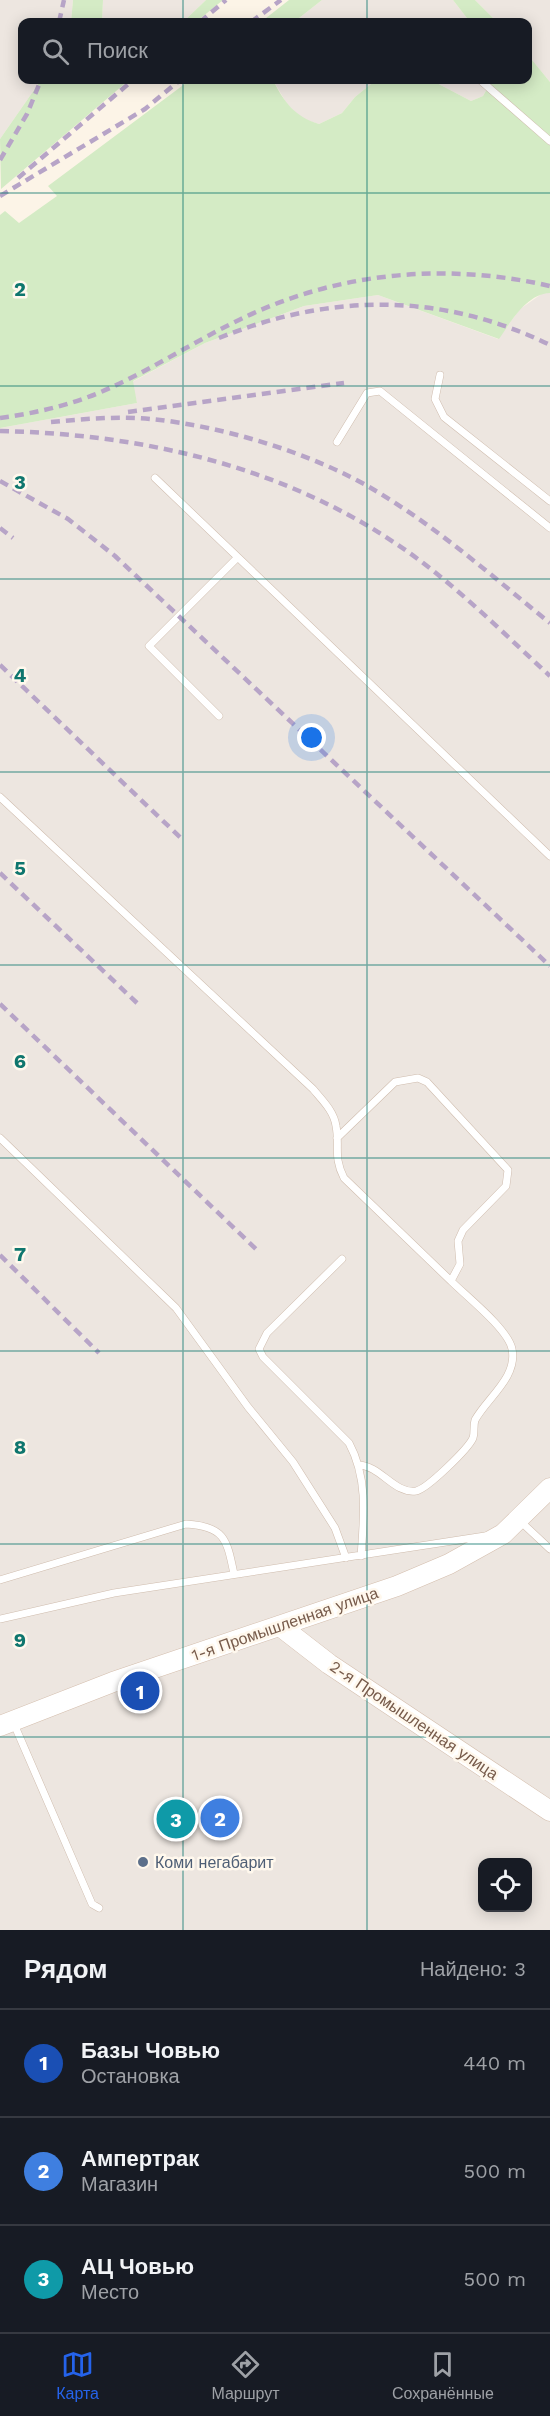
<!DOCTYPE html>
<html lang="ru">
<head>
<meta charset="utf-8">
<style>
  :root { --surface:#171b24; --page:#20242c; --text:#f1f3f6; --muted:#9ea1a6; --line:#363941; --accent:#2563eb }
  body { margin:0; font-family:"Work Sans",sans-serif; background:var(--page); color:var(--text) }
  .controls { position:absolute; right:18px; bottom:18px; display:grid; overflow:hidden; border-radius:12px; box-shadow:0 3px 15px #0003 }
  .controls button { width:54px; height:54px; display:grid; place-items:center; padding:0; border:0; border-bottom:2px solid var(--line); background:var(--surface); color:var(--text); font:30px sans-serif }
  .you { position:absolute; left:312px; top:738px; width:21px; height:21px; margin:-15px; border:4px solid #fff; border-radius:50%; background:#1a73e8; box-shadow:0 0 0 9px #1a73e833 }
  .badge { display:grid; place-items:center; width:39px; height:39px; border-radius:50%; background:var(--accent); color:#fff; font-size:20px; font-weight:700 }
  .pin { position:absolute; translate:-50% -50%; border:3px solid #fff; box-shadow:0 2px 6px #0006 }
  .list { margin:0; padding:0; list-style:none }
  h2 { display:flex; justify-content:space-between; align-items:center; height:78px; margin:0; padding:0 24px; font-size:26px }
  h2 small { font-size:20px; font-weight:400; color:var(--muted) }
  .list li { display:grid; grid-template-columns:39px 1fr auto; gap:18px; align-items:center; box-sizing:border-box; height:108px; padding:0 24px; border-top:2px solid var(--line) }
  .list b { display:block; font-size:22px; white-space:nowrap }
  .list p { margin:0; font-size:20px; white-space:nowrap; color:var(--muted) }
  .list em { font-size:20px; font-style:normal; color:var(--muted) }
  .icon { flex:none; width:33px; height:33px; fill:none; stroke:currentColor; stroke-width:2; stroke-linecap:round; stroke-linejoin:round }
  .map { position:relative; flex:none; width:550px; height:1930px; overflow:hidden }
  .search { position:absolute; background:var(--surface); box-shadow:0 3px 15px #0003; left:18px; right:18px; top:18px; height:66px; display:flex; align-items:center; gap:15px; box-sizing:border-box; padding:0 21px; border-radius:12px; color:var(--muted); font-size:22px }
  .sheet { height:402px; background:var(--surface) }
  nav { display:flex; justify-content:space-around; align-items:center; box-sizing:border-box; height:84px; border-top:2px solid var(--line); background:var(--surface); font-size:16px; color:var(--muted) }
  nav a { display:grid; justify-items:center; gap:3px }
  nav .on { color:var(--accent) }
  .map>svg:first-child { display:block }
  .industrial { fill:#ede6e0; fill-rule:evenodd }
  .green { fill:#d4ebc5 }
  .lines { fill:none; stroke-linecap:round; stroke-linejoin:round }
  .lane-casing { stroke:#cfbcad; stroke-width:8 }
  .secondary-casing { stroke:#d4bead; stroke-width:21 }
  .lane { stroke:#fff; stroke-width:7 }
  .secondary { stroke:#fff; stroke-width:20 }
  .rail { stroke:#b7a4c7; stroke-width:4.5; stroke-dasharray:9 6; stroke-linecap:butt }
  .grid { fill:none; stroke:#0f766e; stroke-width:1.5; stroke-opacity:0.55 }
  .service-dot { fill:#5c6f8a; stroke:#fff8ed; stroke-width:2 }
  .labels { text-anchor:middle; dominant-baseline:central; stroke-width:5; stroke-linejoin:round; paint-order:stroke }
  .street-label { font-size:16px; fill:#775b4b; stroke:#fff8ed }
  .service-label { font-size:16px; fill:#4e5e75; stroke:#fff8ed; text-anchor:start }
  .grid-label { font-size:20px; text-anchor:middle; font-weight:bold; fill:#0f766e; stroke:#fff8ed; stroke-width:5; stroke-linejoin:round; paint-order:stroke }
</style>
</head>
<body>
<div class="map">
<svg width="550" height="1930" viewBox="0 0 550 1930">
  <rect width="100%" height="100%" fill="#fcf4e7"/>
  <!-- industrial -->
  <path class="industrial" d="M0,0H73L71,22H22V80H41L0,139Z
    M103,0H206L183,22H102Z
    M322,0H453L470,22H294Z
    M475,0H550V82L528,55V22H497Z
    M273,80H376L355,97L342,113L319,124L302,119L287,104Z
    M431,80H492L483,96L471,101Z
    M543,293H550V1930H0V428L137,403L132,382L205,343L304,306L378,295L498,339L520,309ZM482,1862H528V1908H482Z"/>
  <!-- green -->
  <path class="green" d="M73,0H103L102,22H71Z
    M206,0H223L196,22H183Z
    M289,0H322L294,22H261Z
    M453,0H475L497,22H470Z
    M528,55L550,82V293C526,294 511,322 499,339L378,295L304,306L205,343L133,381L137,403L0,428V215L5,211L19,223L57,196L48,186L190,80H273C284,102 295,117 319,124L342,113L355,97L376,80H431L471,101L483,96L492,80H528Z
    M41,80H129L1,189L0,139Z"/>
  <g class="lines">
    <!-- lane casing -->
    <g class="lane-casing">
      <path id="lane" d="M480,80L550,141
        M440,375L435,399L444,417L550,501
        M337,442L367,393L380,391L550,528
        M155,478L550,856
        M219,716L149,646L237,558
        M0,797L313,1089C322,1100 334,1111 336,1126C340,1146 333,1157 344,1178L451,1281
        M0,1138L176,1308L248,1407L293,1462L335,1528L346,1558
        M337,1138L395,1082L418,1078L427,1082L508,1170L506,1186L463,1230L458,1241L460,1264L451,1281C466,1296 508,1329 512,1349C518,1377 487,1398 475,1420C473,1426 475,1432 473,1438C468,1449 427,1489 416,1491C394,1494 381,1466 359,1465
        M342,1259L267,1333L259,1349L263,1357L349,1443C368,1478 364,1517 361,1556
        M519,1520L550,1549
        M0,1580L186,1524C225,1526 227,1540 234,1574
        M0,1619L114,1593L485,1536
        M14,1724L92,1904L99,1908"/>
    </g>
    <!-- secondary casing -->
    <g class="secondary-casing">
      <path id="secondary" d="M280,1626L329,1664L550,1811
        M0,1726L113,1682L397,1586L449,1564L503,1534L550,1488"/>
    </g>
    <!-- lane -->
    <use href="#lane" class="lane"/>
    <!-- secondary -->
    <use href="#secondary" class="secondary"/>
    <!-- rail -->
    <path class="rail" d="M59,22L64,0
      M200,22L226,0
      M251,22L281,0
      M0,160L27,114L41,80
      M18,178L133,80
      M0,196L145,109L180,80
      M219,338C330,293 442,292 550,345
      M128,412L344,383
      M0,418C37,413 75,404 110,388C154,368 195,341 239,320C336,272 445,262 550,286
      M51,422C84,419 118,416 151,419C223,426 315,454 376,491C438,528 493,577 550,623
      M0,431C140,434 280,465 398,545C453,582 501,631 550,676
      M0,481L68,519L115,556L550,966
      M0,528L13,538
      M0,665L184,841
      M0,873L137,1003
      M0,1004L256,1249
      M0,1255L99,1353"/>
  </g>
  <!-- grid -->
  <path class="grid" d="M183,0V22M367,0V22M183,80V1930M367,80V1930M0,193H550M0,386H550M0,579H550M0,772H550M0,965H550M0,1158H550M0,1351H550M0,1544H550M0,1737H550"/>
  <!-- markers -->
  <circle class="service-dot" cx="143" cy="1862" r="6"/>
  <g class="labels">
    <!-- street labels -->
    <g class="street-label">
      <text transform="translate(285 1624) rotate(-19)">1-я Промышленная улица</text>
      <text transform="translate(414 1720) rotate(34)">2-я Промышленная улица</text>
    </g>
    <!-- service labels -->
    <g class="service-label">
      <text x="155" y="1862">Коми негабарит</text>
    </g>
  </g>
  <g class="grid-label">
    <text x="20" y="296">2</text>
    <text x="20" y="489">3</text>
    <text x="20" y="682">4</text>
    <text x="20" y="875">5</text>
    <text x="20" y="1068">6</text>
    <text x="20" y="1261">7</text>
    <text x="20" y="1454">8</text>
    <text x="20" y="1647">9</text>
  </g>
</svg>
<div class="controls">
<button><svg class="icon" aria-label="locate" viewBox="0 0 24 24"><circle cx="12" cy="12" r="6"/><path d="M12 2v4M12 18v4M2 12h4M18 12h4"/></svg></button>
</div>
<div class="you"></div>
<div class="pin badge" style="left:140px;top:1691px;background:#1a4fb4">1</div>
<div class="pin badge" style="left:220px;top:1818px;background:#3f7fe0">2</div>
<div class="pin badge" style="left:176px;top:1819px;background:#0f9aa8">3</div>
<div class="search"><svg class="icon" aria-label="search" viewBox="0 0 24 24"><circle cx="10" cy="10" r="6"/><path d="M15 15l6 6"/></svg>Поиск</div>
</div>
<section class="sheet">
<h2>Рядом<small>Найдено: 3</small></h2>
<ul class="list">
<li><span class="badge" style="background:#1a4fb4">1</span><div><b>Базы Човью</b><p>Остановка</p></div><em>440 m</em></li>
<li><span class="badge" style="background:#3f7fe0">2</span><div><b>Ампертрак</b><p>Магазин</p></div><em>500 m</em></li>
<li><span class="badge" style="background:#0f9aa8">3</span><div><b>АЦ Човью</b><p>Место</p></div><em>500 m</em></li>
</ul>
</section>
<nav>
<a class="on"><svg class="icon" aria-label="map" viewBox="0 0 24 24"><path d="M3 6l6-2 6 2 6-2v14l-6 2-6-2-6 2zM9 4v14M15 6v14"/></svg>Карта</a>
<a><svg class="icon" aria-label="directions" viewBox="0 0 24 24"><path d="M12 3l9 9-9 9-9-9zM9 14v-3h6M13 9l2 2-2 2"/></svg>Маршрут</a>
<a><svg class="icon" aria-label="saved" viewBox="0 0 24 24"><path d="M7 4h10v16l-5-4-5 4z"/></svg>Сохранённые</a>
</nav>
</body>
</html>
